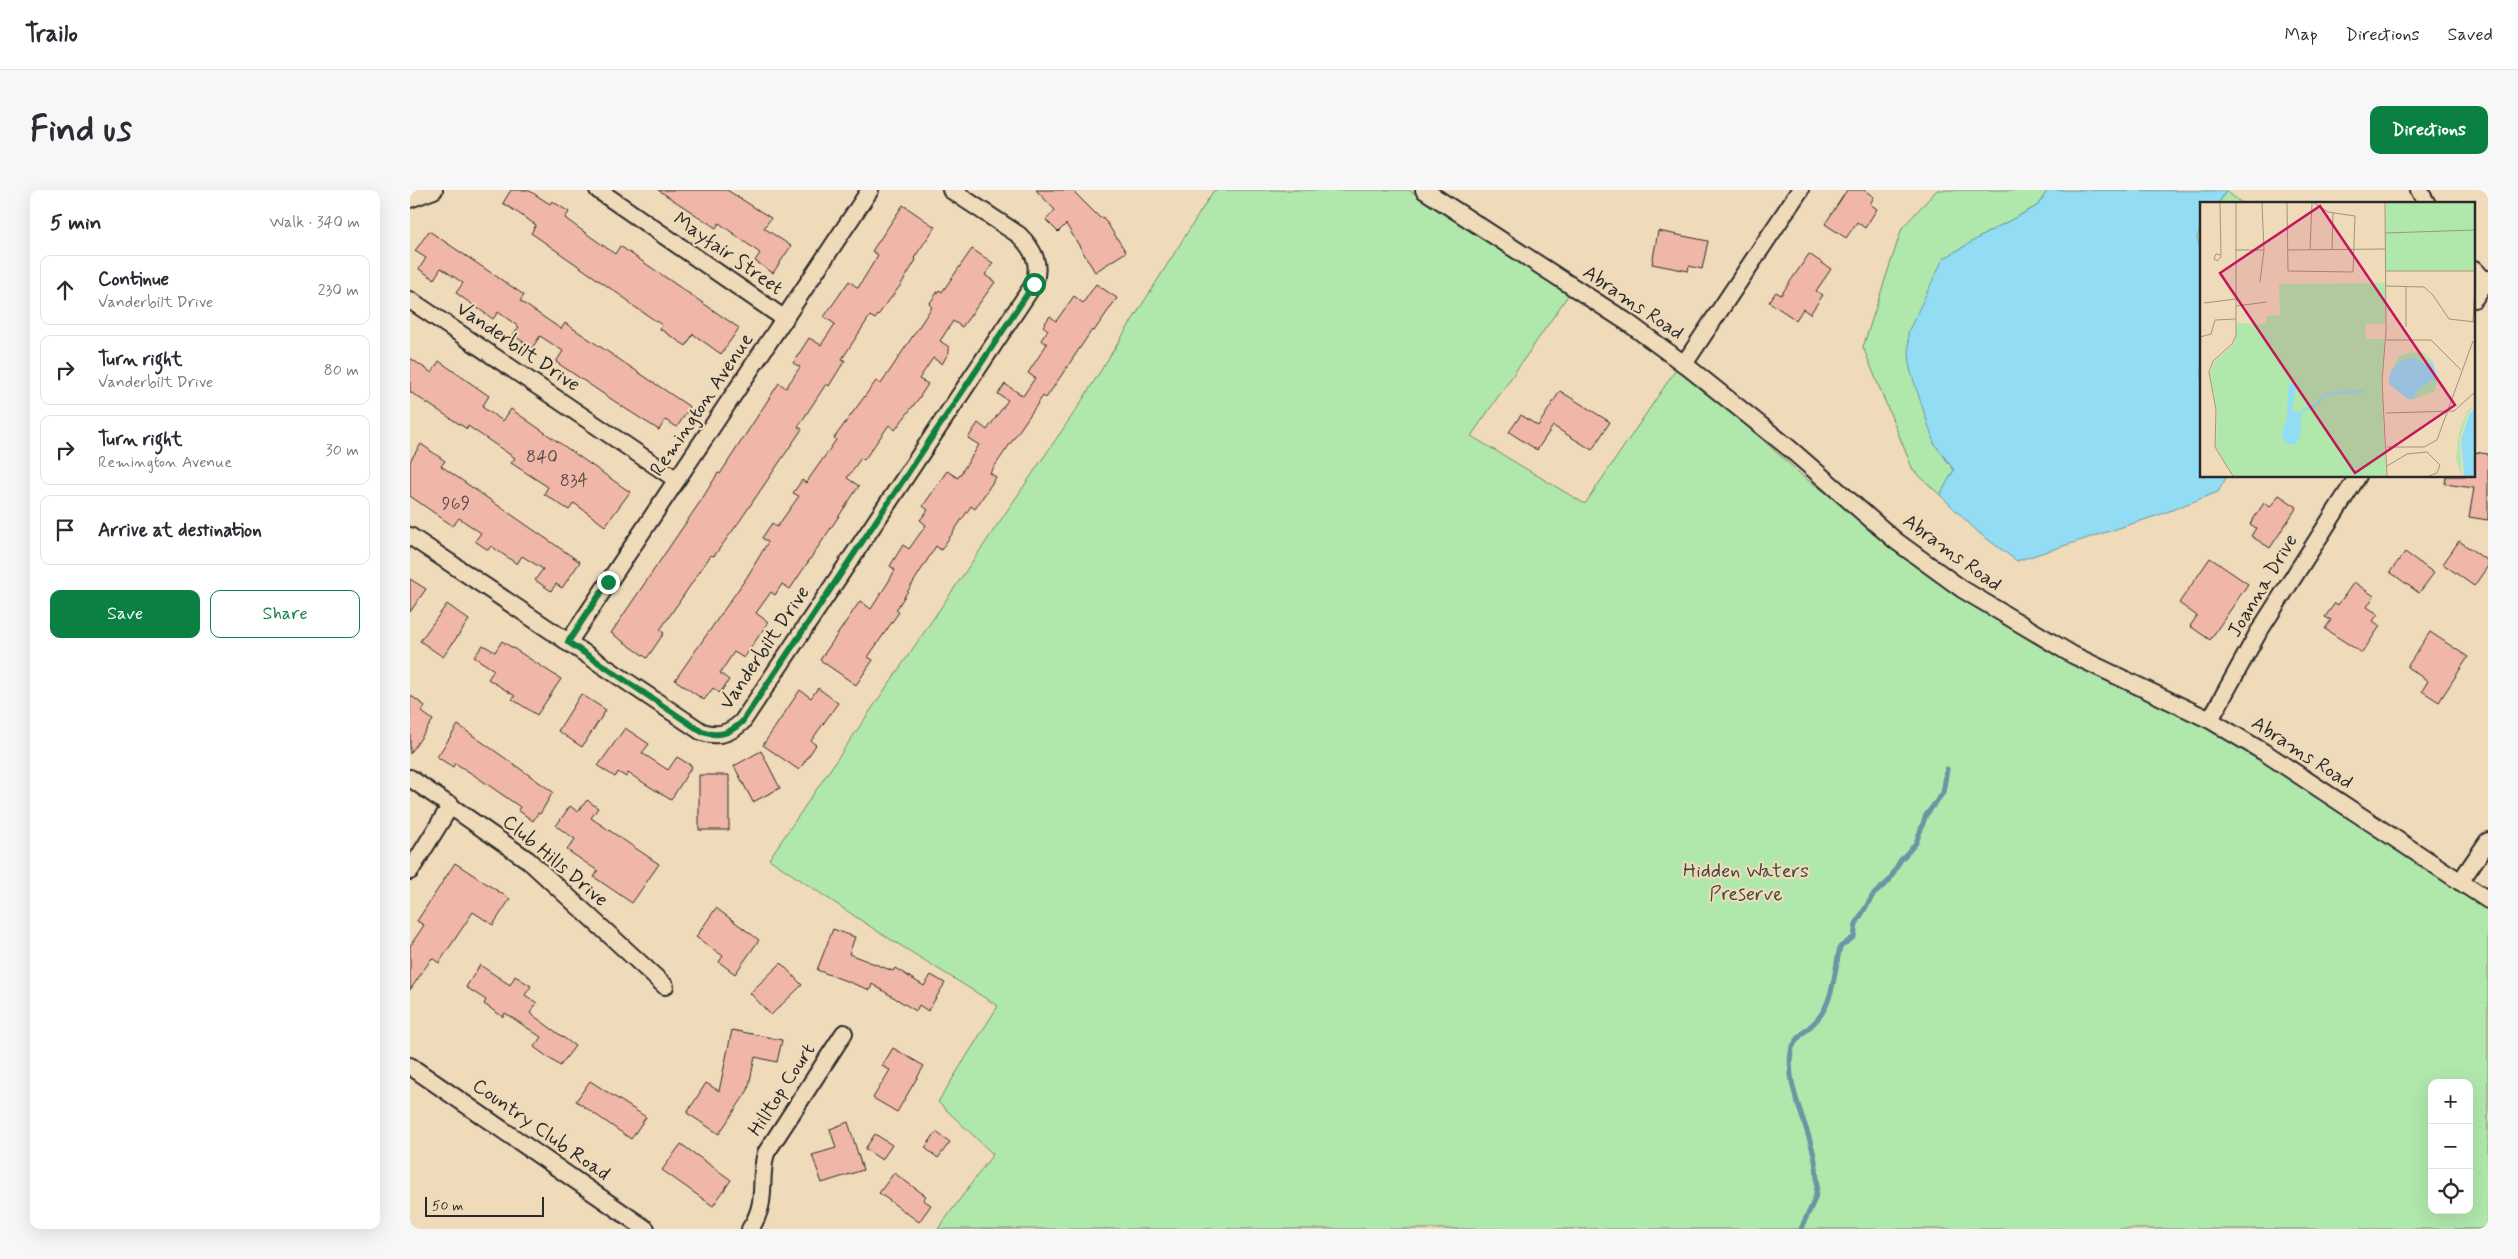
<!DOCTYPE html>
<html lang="en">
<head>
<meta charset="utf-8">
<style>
  :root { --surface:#fff; --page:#f7f7f7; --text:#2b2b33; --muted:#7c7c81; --line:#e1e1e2; --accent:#0b8043 }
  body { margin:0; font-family:Mynerve,sans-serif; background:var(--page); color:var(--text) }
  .controls { position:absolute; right:15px; bottom:15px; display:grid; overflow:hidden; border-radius:10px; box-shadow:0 5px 20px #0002 }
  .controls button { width:45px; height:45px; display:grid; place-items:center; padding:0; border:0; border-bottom:1px solid var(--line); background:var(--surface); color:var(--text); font:25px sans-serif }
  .scale { position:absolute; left:15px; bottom:12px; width:119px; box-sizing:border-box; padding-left:5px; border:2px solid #2b2b2b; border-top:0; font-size:14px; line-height:18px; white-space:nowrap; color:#2b2b2b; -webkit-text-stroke:4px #efdab9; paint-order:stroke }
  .stop { position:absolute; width:15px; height:15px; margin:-11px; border:4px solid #0b8043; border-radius:50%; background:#fff }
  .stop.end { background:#0b8043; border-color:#fff; box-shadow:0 1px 5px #0008 }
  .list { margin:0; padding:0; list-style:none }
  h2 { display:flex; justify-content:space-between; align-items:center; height:65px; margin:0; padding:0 20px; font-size:21px }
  h2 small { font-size:16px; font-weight:400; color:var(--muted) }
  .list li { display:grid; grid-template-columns:32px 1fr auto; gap:15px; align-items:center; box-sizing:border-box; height:70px; margin:0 10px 10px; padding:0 10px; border:1px solid var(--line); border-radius:10px }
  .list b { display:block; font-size:19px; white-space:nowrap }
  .list p { margin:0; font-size:16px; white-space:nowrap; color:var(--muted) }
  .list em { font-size:16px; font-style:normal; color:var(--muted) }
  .actions { display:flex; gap:10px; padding:15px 20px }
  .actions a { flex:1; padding:11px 0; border:1px solid var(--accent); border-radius:10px; text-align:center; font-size:18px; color:var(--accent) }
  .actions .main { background:var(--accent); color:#fff }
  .icon { flex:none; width:28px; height:28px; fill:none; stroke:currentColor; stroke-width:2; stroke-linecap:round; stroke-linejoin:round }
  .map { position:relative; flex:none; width:2078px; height:1039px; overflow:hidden; border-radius:10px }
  header { display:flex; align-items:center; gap:30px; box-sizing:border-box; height:70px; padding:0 25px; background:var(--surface); border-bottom:1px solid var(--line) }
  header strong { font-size:24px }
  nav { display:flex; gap:28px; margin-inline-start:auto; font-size:18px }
  .intro { display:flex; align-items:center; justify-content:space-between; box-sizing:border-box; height:120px; padding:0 30px }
  h1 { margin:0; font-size:35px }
  .button { padding:12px 22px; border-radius:10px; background:var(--accent); color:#fff; font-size:18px; font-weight:700 }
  main { display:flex; gap:30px; padding:0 30px }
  aside { flex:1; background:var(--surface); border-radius:10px; box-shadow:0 5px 20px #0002 }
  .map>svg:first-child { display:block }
  .green { fill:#b0e8ac; stroke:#6e8a6c; fill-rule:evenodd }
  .water { fill:#92ddf3; stroke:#6996a3 }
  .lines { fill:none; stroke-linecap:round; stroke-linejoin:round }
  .stream { stroke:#6996a3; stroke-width:5 }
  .building { fill:#f0b7a8; stroke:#2b2b2b }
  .minor-casing { stroke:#2b2b2b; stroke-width:20 }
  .minor { stroke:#efdab9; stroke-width:16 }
  .route { stroke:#0b8043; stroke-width:6 }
  .labels { text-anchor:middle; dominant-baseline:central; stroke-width:4.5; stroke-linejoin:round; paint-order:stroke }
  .number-label { font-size:18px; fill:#5c4e4a }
  .street-label { font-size:20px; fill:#2b2b2b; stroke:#efdab9 }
  .park-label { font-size:20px; fill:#3f473e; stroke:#efdab9 }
  .inset-river { fill:none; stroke:#92ddf3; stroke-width:2.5 }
  .inset-road { fill:none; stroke:#a19480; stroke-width:1 }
  .view { fill:#c2185b; fill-opacity:0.15; stroke:#c2185b; stroke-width:2.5 }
  .inset-edge { fill:none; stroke:#2b2b2b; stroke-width:2.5 }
</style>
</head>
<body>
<header>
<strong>Trailo</strong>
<nav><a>Map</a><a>Directions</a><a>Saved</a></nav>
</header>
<div class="intro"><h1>Find us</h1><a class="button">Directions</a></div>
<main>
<aside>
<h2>5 min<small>Walk · 340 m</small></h2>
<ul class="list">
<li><svg class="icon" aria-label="ahead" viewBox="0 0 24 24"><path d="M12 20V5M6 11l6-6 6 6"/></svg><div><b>Continue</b><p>Vanderbilt Drive</p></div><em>230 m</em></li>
<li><svg class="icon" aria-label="right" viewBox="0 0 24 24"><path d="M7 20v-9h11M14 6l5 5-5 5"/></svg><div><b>Turn right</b><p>Vanderbilt Drive</p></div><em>80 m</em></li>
<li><svg class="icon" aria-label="right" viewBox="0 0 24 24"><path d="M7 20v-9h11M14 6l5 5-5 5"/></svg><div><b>Turn right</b><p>Remington Avenue</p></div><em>30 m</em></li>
<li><svg class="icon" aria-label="arrive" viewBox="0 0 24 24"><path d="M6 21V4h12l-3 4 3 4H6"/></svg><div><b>Arrive at destination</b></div></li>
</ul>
<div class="actions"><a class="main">Save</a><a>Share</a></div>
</aside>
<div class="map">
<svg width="2078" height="1039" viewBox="0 0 2078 1039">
  <rect width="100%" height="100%" fill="#efdab9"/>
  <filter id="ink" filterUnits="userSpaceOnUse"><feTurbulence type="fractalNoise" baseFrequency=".02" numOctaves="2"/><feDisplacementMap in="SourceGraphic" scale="10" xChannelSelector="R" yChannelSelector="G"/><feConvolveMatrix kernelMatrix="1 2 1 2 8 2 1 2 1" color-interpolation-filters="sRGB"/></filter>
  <g filter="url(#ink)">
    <!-- green -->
    <path class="green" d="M804,0H999L1159,104L1061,246L1175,314L1267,178L1324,224L1395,288L1432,314L1481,357L1547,406L1660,473L1796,537L1853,571L2078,719V1039H528L583,964L528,912L588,816L464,739L359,669L666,220ZM2022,893H2059V1020H2022Z
      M1527,0H1638L1627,16L1575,44L1534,69L1524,253L1544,280L1530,305L1503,280L1453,157L1492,38Z
      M1816,1L1833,14H1808Z"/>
    <!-- water -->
    <path class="water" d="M1638,0L1816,1L1808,14H1792V39L1787,46L1792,68V286H1817L1808,302L1749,325L1607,371L1569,343L1530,305L1544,280L1524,253L1500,179L1498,142L1533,69L1575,44L1627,16Z"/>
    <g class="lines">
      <!-- stream -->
      <path class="stream" d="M1391,1039C1395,1028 1404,1015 1406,1004C1414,955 1374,908 1381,862C1384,846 1405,836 1412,823C1424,804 1425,778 1430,757L1444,747L1446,734L1463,705L1479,691L1490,671L1506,653L1516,625L1533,603L1537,579"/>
    </g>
    <!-- building -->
    <path class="building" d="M101,0H118L140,14L142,11L159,22L155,28L163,34L205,64L210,56L329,138L311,164L283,144L276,156L250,139L252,135L219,113L220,112L121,43L126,35L93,13Z
      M248,0H317L361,28L354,38L381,56L363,83L345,71L350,63L309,33L306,38Z
      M626,0H662L690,28L693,27L716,62L685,82L656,34L648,42L636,30L645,20Z
      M1437,0H1454L1464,7L1460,14L1467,19L1455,38L1447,32L1436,48L1415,34Z
      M493,15L525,37L504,68L506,70L490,96L465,129L460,126L432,169L435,170L419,196L416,194L388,237L392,239L329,332L304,366L301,365L250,440L254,443L237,468L201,443L292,309L308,283L310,284L369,193L376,198L390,177L383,173L399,148L411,155L425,134L414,127L439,91L448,98L468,65L462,61Z
      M19,41L114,105L110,111L151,139L155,133L280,217L267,237L255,230L249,240L216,219L146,172L153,161L130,146L122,158L103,145L109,137L88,122L83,129L46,103L53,93L31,78L24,89L9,79L16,68L5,61Z
      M1248,41L1298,51L1292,79L1279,76L1278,81L1242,74Z
      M562,59L583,73L575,85L585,92L552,137L543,131L530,151L539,157V162L532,174L523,168L509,189L518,194L509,208L485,240L479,235L454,270L451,268L437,288L449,296L380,399L372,394L365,405L361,402L346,423L358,432L334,468L324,462L310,483L319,490L310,503L303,498L294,510L265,490L337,387L358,352L352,348L362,333L367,337L389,306L383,303L392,290L396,293L426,250L424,248L466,191L471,194L522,117L519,114L529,100L532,102Z
      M1399,64L1421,79L1406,101L1413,105L1400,124L1393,119L1386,130L1359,112L1366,102L1371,105Z
      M686,94L707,108L684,141L682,140L636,208L633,206L580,283L586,287L565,319L561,316L531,360L526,356L486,420L489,422L458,467L463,470L446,495L410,470L450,411L461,419L479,391L485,380L480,376L493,355L499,359L516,335L510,330L518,320L513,316L537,281L548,288L569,255L558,248L568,233L577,240L598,210L588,204L595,194L613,206L625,188L618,183L637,154L631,150L638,140L633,136L640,126L646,131L664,106L673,113Z
      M0,168L22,183L29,171L79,206L72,217L93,231L101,219L220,302L195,336L164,313L159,320L134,304L138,297L101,273L105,268L58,236L57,239L0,202Z
      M1150,201L1200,232L1182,260L1143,236L1127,260L1099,242L1111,225L1128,236Z
      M11,254L35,271L31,276L170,372L152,398L146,394L141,401L125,390L133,379L112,366L107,374L81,356L78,360L65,351L71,343L49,328L43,336L0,306V271Z
      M2064,262L2078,264V330L2059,327L2064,298L2035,294L2036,286H2064Z
      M1869,305L1887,317L1860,358L1841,346L1846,338L1840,334L1854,313L1860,317Z
      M2049,351L2078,371V376L2064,396L2033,374Z
      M1995,362L2024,383L2009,403L1980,382Z
      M1800,368L1838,394L1800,450L1780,436L1787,426L1769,413Z
      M0,389L16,399L0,422Z
      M1944,392L1964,406L1957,417L1968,424L1963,431L1970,436L1952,463L1915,439L1921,430L1915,427L1925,413L1928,415Z
      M37,414L59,430L33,467L10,451Z
      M2020,442L2058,467L2029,512L2012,501L2018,491L1997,477Z
      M92,451L151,489L127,525L102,509L105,506L78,489L84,480L64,467L73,455L85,462Z
      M408,498L428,513L401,551L406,555L389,580L353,555L390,500L401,508Z
      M171,504L196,520L172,557L148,541Z
      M0,505L15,516L12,522L23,530L0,564Z
      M48,535L143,602L130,624L128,623L123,631L108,620L110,617L64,585L45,573L43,577L27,567Z
      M215,538L239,554L232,563L258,580L267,567L282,576L261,610L218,583L216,587L208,582L205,587L188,576Z
      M351,561L370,598L343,612L324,576Z
      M289,585H319V640H289Z
      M177,610L188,618L181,628L249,674L222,713L184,687L188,681L157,660L165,649L146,636L160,616L168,622Z
      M45,673L100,709L83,735L63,722L29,773L22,768L0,800V756L14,735L7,731Z
      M306,718L349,750L325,784L309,772L313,766L286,747Z
      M423,739L445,747L439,764L483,781L485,778L514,796L521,785L535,793L518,821L509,815L506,821L462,794L460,800L407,780Z
      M371,773L392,795L361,825L340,803Z
      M70,775L100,795L105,786L121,796L115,805L127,813L120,823L165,856L150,876L124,857L131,847L95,823L93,827L74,814L76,810L56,797Z
      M322,840L372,850L367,872L345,867L338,900L309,944L277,923L296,893L309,901Z
      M483,858L514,876L487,922L463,908L480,880L472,876Z
      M180,891L236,927L221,949L166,911Z
      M438,932L453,980L412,993L402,965L426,958L420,939Z
      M526,942L540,952L528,968L515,958Z
      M465,944L482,955L472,970L455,959Z
      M271,954L321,990L303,1016L252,980Z
      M484,983L516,1006L513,1010L521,1015L509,1032L469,1003Z"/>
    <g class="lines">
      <!-- minor casing -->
      <g class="minor-casing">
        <path id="minor" d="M188,0L375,129
          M1014,0L1217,132L1274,174L1379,258L1486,351L1552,399L1663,465L1800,530L1857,564L2078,710
          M2009,0L2017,14
          M0,9L24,0
          M2064,79L2078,94
          M2064,109L2078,89
          M0,110L267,290
          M1274,174L1390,0
          M0,346L292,542C308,547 319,544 332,532L624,94C631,74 624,60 609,45L541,0
          M158,453L460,0
          M1800,530L1848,443L1948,286
          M0,588L118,670L255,796
          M0,681L41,615
          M2050,692L2078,651
          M0,876L236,1039
          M340,1039C359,1011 348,991 356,963L434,843"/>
      </g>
      <!-- minor -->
      <use href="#minor" class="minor"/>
    </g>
  </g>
  <g class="lines" filter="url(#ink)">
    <!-- route -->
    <path class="route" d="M198,392L158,452L292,542C308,547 319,544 332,532L624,94"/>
  </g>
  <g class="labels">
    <!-- number labels -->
    <g class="number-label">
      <text x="132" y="267">840</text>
      <text x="164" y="291">834</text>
      <text x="46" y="314">969</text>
    </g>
    <!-- street labels -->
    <g class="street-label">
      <text transform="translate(318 64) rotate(35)">Mayfair Street</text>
      <text transform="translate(1223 113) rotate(34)">Abrams Road</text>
      <text transform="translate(108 157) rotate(34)">Vanderbilt Drive</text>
      <text transform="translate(292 215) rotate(-56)">Remington Avenue</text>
      <text transform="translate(1542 363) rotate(36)">Abrams Road</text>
      <text transform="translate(1853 396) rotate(-59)">Joanna Drive</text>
      <text transform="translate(355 458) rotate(-56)">Vanderbilt Drive</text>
      <text transform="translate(1892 563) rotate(33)">Abrams Road</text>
      <text transform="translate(145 671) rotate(40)">Club Hills Drive</text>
      <text transform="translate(372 900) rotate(-57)">Hilltop Court</text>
      <text transform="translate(131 940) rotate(35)">Country Club Road</text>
    </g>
    <!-- park labels -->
    <g class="park-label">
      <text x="1336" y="681">Hidden Waters<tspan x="1336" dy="23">Preserve</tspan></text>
    </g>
  </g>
  <!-- overview -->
  <g transform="translate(1790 12)">
    <rect width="275" height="275" fill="#efdab9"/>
    <path d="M186,1H275V68L186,69ZM185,81V122H165L166,137H185L181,179L186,274H34L16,245L17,208L10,172L14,160L35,141L37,121L65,122L67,114L80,113L79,82ZM213,150L224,151L233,160L200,159L190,171L199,154ZM232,178H238L234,190L214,197L217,189ZM275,203L268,211L260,237L262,274L256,258L259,230L267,209Z" fill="#b0e8ac"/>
    <path d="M213,156L224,161L233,160L238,178L231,179L217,189L214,197H208L189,182V177L190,171L200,159ZM92,181L96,185L92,206L94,210L102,209L100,235L95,242H87L81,233L87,216L88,185ZM275,207V274H264L261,238L269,212Z" fill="#92ddf3"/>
    <path class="inset-river" d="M102,209L117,202L127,192L164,189"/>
    <path class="inset-road" d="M87,1L88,69L153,70L155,14L128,10L114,1M185,1L186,129L182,179L187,274M185,31L275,28M36,48H64M87,48L185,47M110,48L112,1M132,48L133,11M20,53L16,52L14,57L17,59L21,55L20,1M186,69H275M60,80L64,48L62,1M186,84L224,85L233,93L249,117L275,120M206,85V125M4,101L36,97M36,104L67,100M273,120L275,82M0,135L11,132L15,118L36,117M186,138H231L261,168M186,211L254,209L275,190M187,245H224L237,238L273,139M187,264L207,252L227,250L240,263L237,271L229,274M33,274L15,245L16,208L9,170L13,159L32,142L36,134V1"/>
    <path class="view" d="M120,4L255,203L155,271L20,71Z"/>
    <rect width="275" height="275" class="inset-edge"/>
  </g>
</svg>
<div class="controls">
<button>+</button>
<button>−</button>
<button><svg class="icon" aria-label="locate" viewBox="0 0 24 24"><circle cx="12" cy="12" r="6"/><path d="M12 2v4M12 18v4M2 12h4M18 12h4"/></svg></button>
</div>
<div class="scale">50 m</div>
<div class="stop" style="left:624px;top:94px"></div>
<div class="stop end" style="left:198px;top:392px"></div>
</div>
</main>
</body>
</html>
